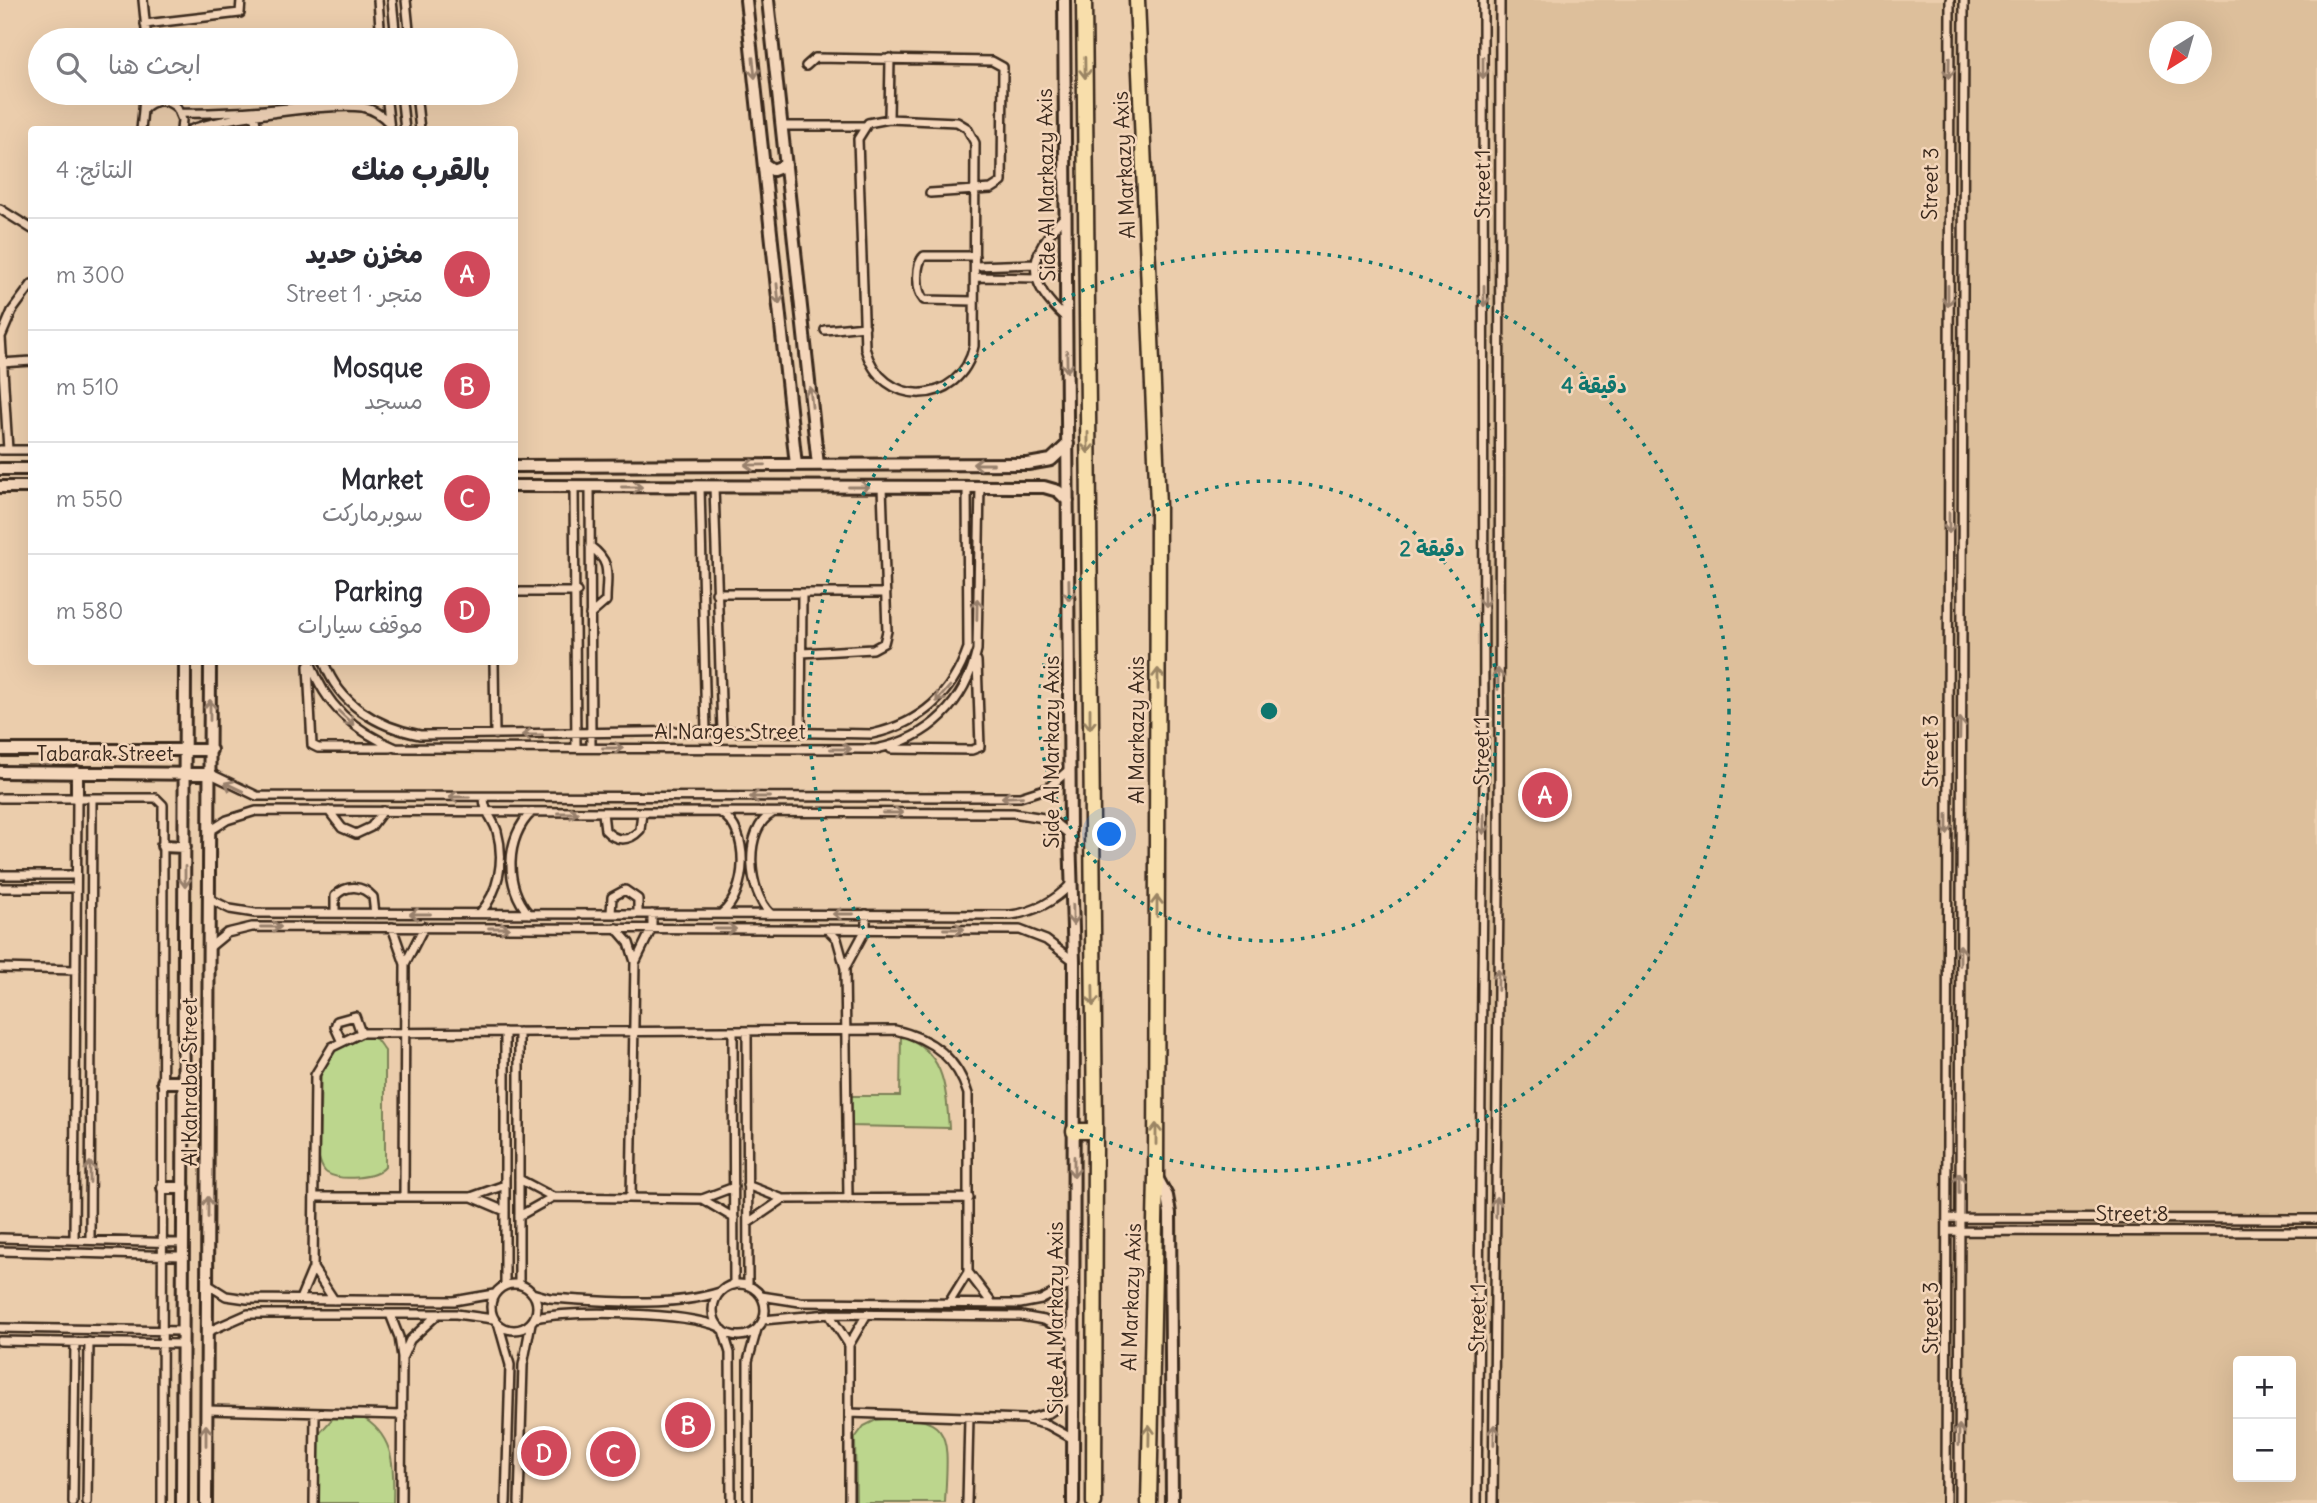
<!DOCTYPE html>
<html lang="ar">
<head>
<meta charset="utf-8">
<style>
  :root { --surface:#fff; --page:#f7f7f7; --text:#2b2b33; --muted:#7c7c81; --line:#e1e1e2; --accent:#d1495b }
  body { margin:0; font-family:Delius,"Playpen Sans Arabic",sans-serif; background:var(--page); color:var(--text); direction:rtl }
  .controls { position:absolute; right:21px; bottom:21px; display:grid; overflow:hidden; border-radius:7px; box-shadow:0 7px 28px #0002 }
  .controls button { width:63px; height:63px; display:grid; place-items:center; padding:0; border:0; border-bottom:2px solid var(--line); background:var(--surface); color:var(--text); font:35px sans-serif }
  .compass { position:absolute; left:2149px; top:21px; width:63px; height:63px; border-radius:50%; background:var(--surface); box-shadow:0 7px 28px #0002; rotate:217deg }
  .you { position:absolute; left:1110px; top:835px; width:24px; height:24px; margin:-18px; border:5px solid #fff; border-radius:50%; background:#1a73e8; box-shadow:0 0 0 10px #1a73e833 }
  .badge { display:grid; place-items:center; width:46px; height:46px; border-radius:50%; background:var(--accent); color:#fff; font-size:23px; font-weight:700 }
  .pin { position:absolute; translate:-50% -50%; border:4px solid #fff; box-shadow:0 2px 7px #0006 }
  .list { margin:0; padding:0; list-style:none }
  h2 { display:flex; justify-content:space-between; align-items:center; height:91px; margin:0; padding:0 28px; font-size:30px }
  h2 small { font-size:23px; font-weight:400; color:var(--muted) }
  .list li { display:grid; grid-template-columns:46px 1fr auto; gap:21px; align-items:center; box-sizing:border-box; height:112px; padding:0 28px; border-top:2px solid var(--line) }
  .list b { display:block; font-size:26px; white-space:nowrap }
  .list p { margin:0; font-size:23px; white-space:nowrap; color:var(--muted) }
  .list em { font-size:23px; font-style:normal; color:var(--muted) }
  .icon { flex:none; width:38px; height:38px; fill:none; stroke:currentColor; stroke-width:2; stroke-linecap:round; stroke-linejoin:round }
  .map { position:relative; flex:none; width:2317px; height:1503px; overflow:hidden; direction:ltr }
  .search { position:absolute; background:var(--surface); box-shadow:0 7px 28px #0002; left:28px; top:28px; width:490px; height:77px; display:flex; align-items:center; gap:18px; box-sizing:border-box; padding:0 24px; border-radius:38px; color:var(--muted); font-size:26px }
  .panel { position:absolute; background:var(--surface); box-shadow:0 7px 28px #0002; left:28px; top:126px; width:490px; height:539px; border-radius:7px; direction:rtl }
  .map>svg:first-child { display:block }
  .built { fill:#ddbf9b; fill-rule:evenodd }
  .green { fill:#bcd68d; stroke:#7c8056; stroke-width:2 }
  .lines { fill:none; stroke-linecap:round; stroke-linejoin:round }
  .street-casing { stroke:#3b2a1e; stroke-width:12 }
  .secondary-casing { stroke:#3b2a1e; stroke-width:16 }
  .highway-casing { stroke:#3b2a1e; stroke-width:19 }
  .street { stroke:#f4d6ba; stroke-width:7 }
  .secondary { stroke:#f4d6ba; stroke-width:10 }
  .highway { stroke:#f8deab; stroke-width:14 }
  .oneway { stroke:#98806c }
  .oneway2 { stroke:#9a8464 }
  .ring { fill:none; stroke:#0f766e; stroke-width:3.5; stroke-dasharray:3.5 7 }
  .labels { text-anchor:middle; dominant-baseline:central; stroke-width:5; stroke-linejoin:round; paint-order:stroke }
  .street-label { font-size:21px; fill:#3b2a1e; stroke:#f4d6ba }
  .centre { fill:#0f766e; stroke:#f4d6ba; stroke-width:3.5 }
  .ring-label { font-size:21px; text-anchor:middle; font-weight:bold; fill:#0f766e; stroke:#f4d6ba; stroke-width:5; stroke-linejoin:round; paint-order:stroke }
</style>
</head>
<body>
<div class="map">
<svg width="2317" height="1503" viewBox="0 0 2317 1503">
  <rect width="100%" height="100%" fill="#ebcdac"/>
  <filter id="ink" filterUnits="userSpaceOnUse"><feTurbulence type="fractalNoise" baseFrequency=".0143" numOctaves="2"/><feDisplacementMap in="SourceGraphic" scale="14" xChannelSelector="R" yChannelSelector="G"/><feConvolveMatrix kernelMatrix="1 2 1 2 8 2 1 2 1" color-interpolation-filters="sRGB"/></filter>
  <g filter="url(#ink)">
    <!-- built -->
    <path class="built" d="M1492,0H2317V1503H1487ZM2160,32H2202V74H2160ZM2238,1361H2291V1477H2238Z"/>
    <!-- green -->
    <path class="green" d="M365,1035L376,1039L385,1051V1167C375,1179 340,1181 327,1173C322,1170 321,1164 319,1158L321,1069L332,1050Z
      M901,1035C945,1051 946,1088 949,1128L849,1126L848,1096H900Z
      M333,1418L365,1419C396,1439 394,1472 393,1503H314L318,1435Z
      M876,1420C956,1412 948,1437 945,1503H856L855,1438L864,1426Z"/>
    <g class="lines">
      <!-- street casing -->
      <g class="street-casing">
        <path id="street" d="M143,0L147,40
          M378,0L381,40
          M392,0L396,40
          M406,0L410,40
          M145,24L240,13L241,0
          M806,66L815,58L992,61L1003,67L1002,182L991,189L930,193
          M162,93L168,102
          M386,93L390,130
          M401,93L405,130
          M416,93L420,130
          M143,110L144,93
          M181,113C216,114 340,108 367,93
          M254,113L257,130
          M889,119L957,122L967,128L975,143L974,346C960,408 881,409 865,348L858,139L868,123Z
          M889,119L890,58
          M782,126H864
          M141,130L143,110C153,99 166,98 177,108L182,120L181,130
          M190,130C218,118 331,103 362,107C372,109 382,115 389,123
          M0,209L32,229
          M1065,216C1027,256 1024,281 1066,318
          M975,266L1035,264
          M975,277L1036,278
          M974,301L924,300C916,291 915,264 924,256H975
          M825,330L865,326
          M1,363L32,361
          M0,450H32
          M8,450L1,337L12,311L32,284
          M574,486L576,748
          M590,486L591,748
          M700,487L706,731
          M714,487L722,731
          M590,546C613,563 606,575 606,601L590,615
          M514,592H577
          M716,593H886
          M802,653L873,649L884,643L887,631L882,487
          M310,662C325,705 354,731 396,748L876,749C930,738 965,703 977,650L980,486
          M324,662C339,704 377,727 420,735L706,731L872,734C921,723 952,695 968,648L967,486
          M494,662L495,735
          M308,666L312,745L318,748H390
          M801,733L802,593
          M891,749L972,750L980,747L977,661
          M211,774L257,796L1020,797L1048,788L1071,768
          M0,798H156L163,805L162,1503
          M329,811L342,828L356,834L371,827L383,811
          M603,813L605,830C616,842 629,842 640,830L642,812
          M721,813C751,831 747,893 722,913
          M210,831L227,820L256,811L1013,813L1050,819L1070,835
          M0,875H76
          M0,888H76
          M210,899L230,909L255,913L1011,915C1036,912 1055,901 1072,883
          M335,913V896C347,884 362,885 373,897L375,914
          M480,913C499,892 505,860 497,831C492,817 484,812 484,797
          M611,913L612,897L625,890L638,899V913
          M529,914C504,887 505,837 532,812
          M771,914C748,893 742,829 773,813
          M392,927L405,964L404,1197
          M616,928L629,943L635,962L631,1198
          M827,929L837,939L845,968L848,1199
          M210,947L227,933L252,927L1020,930L1046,940L1074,961
          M636,961L652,928V914
          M405,964L424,927
          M0,968L76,970
          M845,968L866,929V914
          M733,1031L734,1285
          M747,1031L748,1285
          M505,1032V1285
          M519,1032V1284
          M341,1040L335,1027L337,1021L355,1016L361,1033
          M519,1179L553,1197L702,1199L734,1187
          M747,1185L783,1199L969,1198
          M314,1197H471L505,1185
          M472,1197L505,1211
          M702,1199L734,1218
          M519,1216L553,1197
          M1947,1218L2317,1219
          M748,1223L783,1199
          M1947,1231L2317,1232
          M0,1238L183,1243
          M74,1240L77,798
          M90,1240L92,798
          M0,1251L183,1256
          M313,1268L334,1300
          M968,1272L991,1302
          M491 1307a23 23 0 1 1 46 0a23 23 0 1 1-46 0Z
          M207,1284L226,1296L247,1299L454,1301L494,1294
          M713 1310a26 26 0 1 1 52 0a26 26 0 1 1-52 0Z
          M532,1293L550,1298C602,1301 671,1308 720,1292
          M761,1296L800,1302L1020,1304L1041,1300L1074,1282
          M300,1299L313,1268L315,1075L332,1047L361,1033L895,1030C932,1038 957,1058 968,1094V1272L950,1301
          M390,1314L399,1337L402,1357L401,1503
          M829,1314L849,1345
          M535,1318C575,1310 683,1312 720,1327
          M763,1320L829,1314L1021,1316L1044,1320L1075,1337
          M499,1326L510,1365L506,1503
          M0,1328L183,1331
          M723,1330L730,1353L731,1503
          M207,1332L248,1314H456L493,1319
          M0,1341L183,1344
          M403,1356L410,1340L437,1315
          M206,1410L402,1415
          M849,1413L1024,1419L1048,1425L1073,1439
          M1031,1418L1049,1413L1073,1397
          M73,1503L75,1342
          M87,1503L89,1342
          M314,1503L315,1413
          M519,1503L523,1365L531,1323
          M748,1503V1361L757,1329
          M849,1503V1345L867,1314
          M967,1503L969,1417
          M1477,1503L1484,778L1483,0
          M1493,1503L1499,887L1500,0
          M1946,1503L1950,0
          M1959,1503L1964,0"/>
      </g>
      <!-- secondary casing -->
      <g class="secondary-casing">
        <path id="secondary" d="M746,0L796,465
          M768,0L818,465
          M1064,0L1070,835L1074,961L1073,1503
          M764,164L773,170L786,165
          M514,466L1028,464L1051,460L1068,444
          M0,469H32
          M514,486L1044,487L1058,491L1068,501
          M0,487H32
          M0,750H211
          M0,772L211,774
          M77,798V772
          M163,846L185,847
          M163,1082H184
          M1156,1176L1167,1196L1170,1213L1172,1503
          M163,1188H184
          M182,1503L185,662
          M206,1503L210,662"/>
      </g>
      <!-- highway casing -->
      <g class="highway-casing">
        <path id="highway" d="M1084,0L1095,1131L1094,1503
          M1137,0L1158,506L1156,1176L1149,1503
          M1074,1131H1095"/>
      </g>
      <!-- street -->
      <use href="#street" class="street"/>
      <!-- secondary -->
      <use href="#secondary" class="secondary"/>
      <!-- highway -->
      <use href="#highway" class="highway"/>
    </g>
    <!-- one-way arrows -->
    <defs><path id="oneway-shaft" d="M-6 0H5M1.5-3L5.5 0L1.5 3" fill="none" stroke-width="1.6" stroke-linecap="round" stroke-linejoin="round" transform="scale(1.75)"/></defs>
    <g class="oneway">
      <use href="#oneway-shaft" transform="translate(754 68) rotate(84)"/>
      <use href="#oneway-shaft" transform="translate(1483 68) rotate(90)"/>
      <use href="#oneway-shaft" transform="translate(1949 68) rotate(91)"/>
      <use href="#oneway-shaft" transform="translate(778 294) rotate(84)"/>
      <use href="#oneway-shaft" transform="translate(1484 296) rotate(90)"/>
      <use href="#oneway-shaft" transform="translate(1948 296) rotate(90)"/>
      <use href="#oneway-shaft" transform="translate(1067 362) rotate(89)"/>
      <use href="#oneway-shaft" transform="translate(811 397) rotate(-96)"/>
      <use href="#oneway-shaft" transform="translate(983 464) rotate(180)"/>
      <use href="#oneway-shaft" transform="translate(755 465) rotate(179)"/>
      <use href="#oneway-shaft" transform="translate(632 487)"/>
      <use href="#oneway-shaft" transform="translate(859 487)"/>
      <use href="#oneway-shaft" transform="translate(1949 523) rotate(90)"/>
      <use href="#oneway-shaft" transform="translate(1069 590) rotate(89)"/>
      <use href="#oneway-shaft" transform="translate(1484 597) rotate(90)"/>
      <use href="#oneway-shaft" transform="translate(977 609) rotate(-89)"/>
      <use href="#oneway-shaft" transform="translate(1498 679) rotate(-90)"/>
      <use href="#oneway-shaft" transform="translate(943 694) rotate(131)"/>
      <use href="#oneway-shaft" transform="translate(210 710) rotate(-90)"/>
      <use href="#oneway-shaft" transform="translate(346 718) rotate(43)"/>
      <use href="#oneway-shaft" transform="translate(1960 728) rotate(-89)"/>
      <use href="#oneway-shaft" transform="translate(532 735) rotate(180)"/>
      <use href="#oneway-shaft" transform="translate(613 748)"/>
      <use href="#oneway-shaft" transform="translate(841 749)"/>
      <use href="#oneway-shaft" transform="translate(234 787) rotate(-154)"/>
      <use href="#oneway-shaft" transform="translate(459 797) rotate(-180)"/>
      <use href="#oneway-shaft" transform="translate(760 797) rotate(-180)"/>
      <use href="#oneway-shaft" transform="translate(1012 797) rotate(178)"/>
      <use href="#oneway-shaft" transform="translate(568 813)"/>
      <use href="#oneway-shaft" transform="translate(893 813)"/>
      <use href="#oneway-shaft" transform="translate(1484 824) rotate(91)"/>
      <use href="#oneway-shaft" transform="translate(1947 824) rotate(90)"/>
      <use href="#oneway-shaft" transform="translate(185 877) rotate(90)"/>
      <use href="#oneway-shaft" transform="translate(420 914) rotate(180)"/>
      <use href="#oneway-shaft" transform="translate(843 914) rotate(-180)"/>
      <use href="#oneway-shaft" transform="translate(1073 915) rotate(89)"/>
      <use href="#oneway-shaft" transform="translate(271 927)"/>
      <use href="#oneway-shaft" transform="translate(499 928)"/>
      <use href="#oneway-shaft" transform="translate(726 929)"/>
      <use href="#oneway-shaft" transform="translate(954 929)"/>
      <use href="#oneway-shaft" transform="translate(1960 955) rotate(-90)"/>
      <use href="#oneway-shaft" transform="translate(1498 980) rotate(-89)"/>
      <use href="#oneway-shaft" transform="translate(1074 1167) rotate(90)"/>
      <use href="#oneway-shaft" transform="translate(90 1172) rotate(-90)"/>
      <use href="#oneway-shaft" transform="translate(1959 1183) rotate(-90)"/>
      <use href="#oneway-shaft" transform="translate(208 1207) rotate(-90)"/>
      <use href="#oneway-shaft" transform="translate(1496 1207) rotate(-89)"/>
      <use href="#oneway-shaft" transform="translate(206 1435) rotate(-90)"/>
      <use href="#oneway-shaft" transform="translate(1494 1435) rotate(-89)"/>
      <use href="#oneway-shaft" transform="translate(1959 1435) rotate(-89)"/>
    </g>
    <g class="oneway2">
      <use href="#oneway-shaft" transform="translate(1085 68) rotate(89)"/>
      <use href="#oneway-shaft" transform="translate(1088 443) rotate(90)"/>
      <use href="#oneway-shaft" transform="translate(1158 679) rotate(-90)"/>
      <use href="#oneway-shaft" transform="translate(1090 719) rotate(90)"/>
      <use href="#oneway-shaft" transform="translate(1157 906) rotate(-90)"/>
      <use href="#oneway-shaft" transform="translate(1093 996) rotate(89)"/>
      <use href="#oneway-shaft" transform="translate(1156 1134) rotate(-90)"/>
      <use href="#oneway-shaft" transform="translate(1149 1435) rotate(-89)"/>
    </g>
  </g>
  <!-- distance rings -->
  <g class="ring">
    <circle cx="1269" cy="711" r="230"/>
    <circle cx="1269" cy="711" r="460"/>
  </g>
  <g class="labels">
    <!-- street labels -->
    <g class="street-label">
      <text transform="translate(1124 165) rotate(-93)">Al Markazy Axis</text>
      <text transform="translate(1482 184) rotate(-90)">Street 1</text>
      <text transform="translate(1930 184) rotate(-89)">Street 3</text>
      <text transform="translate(1046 185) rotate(-91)">Side Al Markazy Axis</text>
      <text transform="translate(1136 730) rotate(-90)">Al Markazy Axis</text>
      <text x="730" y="731">Al Narges Street</text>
      <text transform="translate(1481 751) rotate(-90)">Street 1</text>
      <text transform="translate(1930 751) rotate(-90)">Street 3</text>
      <text transform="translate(1051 752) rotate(-90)">Side Al Markazy Axis</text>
      <text x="105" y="753">Tabarak Street</text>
      <text transform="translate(189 1082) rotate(-90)">Al Kahraba' Street</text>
      <text x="2132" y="1213">Street 8</text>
      <text transform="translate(1131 1297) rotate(-88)">Al Markazy Axis</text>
      <text transform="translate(1055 1318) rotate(-90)">Side Al Markazy Axis</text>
      <text transform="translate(1477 1318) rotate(-89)">Street 1</text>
      <text transform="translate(1930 1318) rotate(-90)">Street 3</text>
    </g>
  </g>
  <circle cx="1269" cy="711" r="10" class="centre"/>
  <g class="ring-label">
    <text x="1594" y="393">4 دقيقة</text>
    <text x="1432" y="556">2 دقيقة</text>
  </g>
</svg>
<div class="controls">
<button>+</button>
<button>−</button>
</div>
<svg class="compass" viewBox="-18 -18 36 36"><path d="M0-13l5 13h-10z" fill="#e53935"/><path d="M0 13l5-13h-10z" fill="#7c7c81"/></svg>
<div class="you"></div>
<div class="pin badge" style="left:1545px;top:795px">A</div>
<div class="pin badge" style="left:688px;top:1425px">B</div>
<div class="pin badge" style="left:613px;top:1454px">C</div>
<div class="pin badge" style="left:544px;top:1453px">D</div>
<div class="search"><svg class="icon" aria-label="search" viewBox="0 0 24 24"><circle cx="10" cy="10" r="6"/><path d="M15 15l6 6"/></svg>ابحث هنا</div>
<section class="panel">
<h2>بالقرب منك<small>النتائج: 4</small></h2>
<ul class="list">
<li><span class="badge">A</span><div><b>مخزن حديد</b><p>متجر · Street 1</p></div><em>300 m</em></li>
<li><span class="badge">B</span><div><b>Mosque</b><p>مسجد</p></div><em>510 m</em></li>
<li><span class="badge">C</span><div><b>Market</b><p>سوبرماركت</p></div><em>550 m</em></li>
<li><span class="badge">D</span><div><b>Parking</b><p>موقف سيارات</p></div><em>580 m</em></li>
</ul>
</section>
</div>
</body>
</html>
